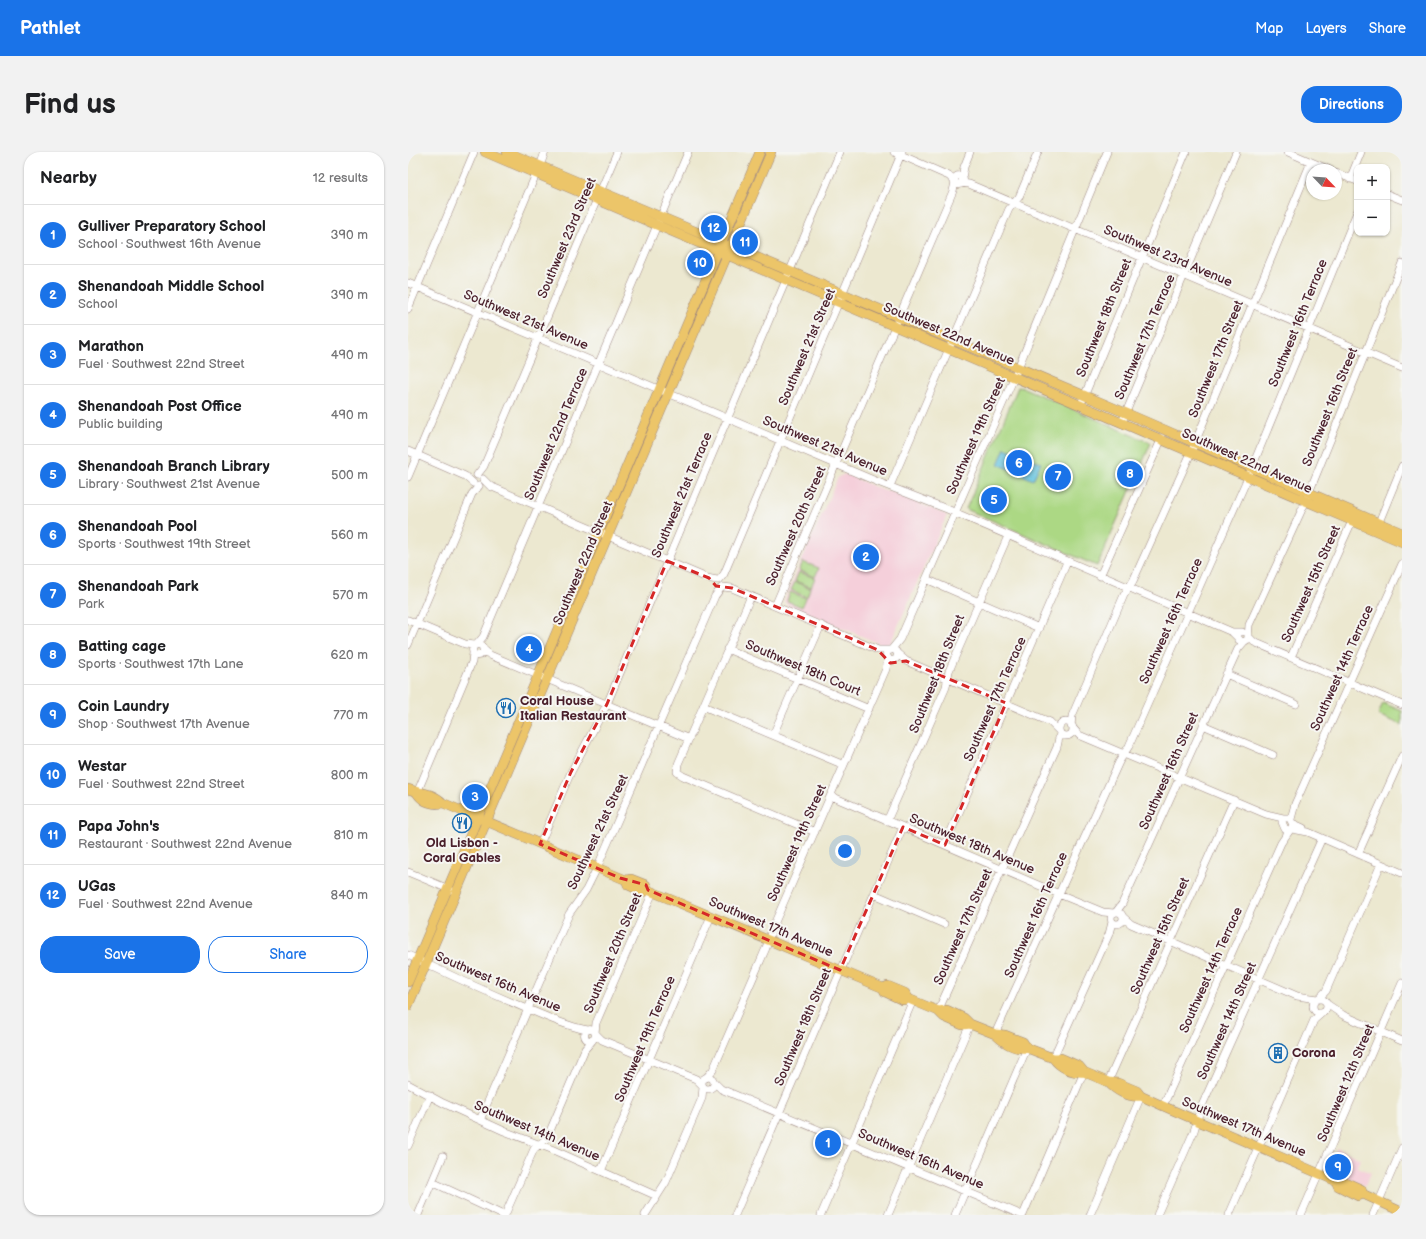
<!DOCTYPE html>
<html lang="en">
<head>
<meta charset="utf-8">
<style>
  :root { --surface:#fff; --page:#f2f2f2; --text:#202124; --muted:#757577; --line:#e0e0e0; --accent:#1a73e8 }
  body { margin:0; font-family:"Balsamiq Sans",sans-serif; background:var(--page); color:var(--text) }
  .controls { position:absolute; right:12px; top:12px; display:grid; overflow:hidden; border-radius:8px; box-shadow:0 1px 3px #0004 }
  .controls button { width:36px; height:36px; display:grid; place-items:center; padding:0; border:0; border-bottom:1px solid var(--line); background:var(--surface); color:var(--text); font:20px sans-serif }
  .compass { position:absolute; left:898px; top:12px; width:36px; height:36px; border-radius:50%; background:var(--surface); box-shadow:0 1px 3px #0004; rotate:115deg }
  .you { position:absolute; left:437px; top:699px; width:14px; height:14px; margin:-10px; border:3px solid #fff; border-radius:50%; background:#1a73e8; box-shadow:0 0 0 6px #1a73e833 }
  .badge { display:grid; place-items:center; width:26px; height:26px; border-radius:50%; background:var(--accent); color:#fff; font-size:13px; font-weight:700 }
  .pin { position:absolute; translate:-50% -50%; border:2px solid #fff; box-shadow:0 1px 4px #0006 }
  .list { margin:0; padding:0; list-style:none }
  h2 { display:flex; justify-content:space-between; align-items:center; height:52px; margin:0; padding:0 16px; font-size:17px }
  h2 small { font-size:13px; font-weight:400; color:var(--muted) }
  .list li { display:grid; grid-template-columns:26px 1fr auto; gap:12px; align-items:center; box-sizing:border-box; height:60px; padding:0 16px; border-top:1px solid var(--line) }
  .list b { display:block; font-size:15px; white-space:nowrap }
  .list p { margin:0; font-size:13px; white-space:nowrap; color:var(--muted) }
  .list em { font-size:13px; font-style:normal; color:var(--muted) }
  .actions { display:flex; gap:8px; padding:12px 16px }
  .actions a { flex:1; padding:9px 0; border:1px solid var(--accent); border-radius:16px; text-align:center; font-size:14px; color:var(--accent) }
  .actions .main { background:var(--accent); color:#fff }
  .map { position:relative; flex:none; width:994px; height:1063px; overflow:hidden; border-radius:16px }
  header { display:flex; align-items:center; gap:24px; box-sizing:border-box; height:56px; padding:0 20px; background:var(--accent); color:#fff }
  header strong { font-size:19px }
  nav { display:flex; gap:22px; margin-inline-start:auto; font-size:14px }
  .intro { display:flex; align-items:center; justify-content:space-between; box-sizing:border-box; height:96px; padding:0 24px }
  h1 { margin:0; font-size:28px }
  .button { padding:10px 18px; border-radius:16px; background:var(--accent); color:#fff; font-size:14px; font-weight:700 }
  main { display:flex; gap:24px; padding:0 24px }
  aside { flex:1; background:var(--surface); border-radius:16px; box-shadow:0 1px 3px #0004 }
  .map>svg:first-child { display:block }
  .built { fill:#f5cfda }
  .green { fill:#acd884; stroke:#7b7c58 }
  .water { fill:#61c3df; stroke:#567185 }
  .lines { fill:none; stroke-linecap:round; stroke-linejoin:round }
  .minor-casing { stroke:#9b847e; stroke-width:8 }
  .major-casing { stroke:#9b847e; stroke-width:10 }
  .minor { stroke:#fff; stroke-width:7 }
  .major { stroke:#ecc569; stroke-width:9 }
  .marked { fill:none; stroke:#d62828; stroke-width:3; stroke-dasharray:8 5; stroke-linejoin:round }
  .labels { text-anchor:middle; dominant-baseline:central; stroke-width:4; stroke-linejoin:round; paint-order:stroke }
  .street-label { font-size:13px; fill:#4a1f2b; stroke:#f6f6f2 }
  .poi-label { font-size:13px; font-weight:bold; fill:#4a1f2b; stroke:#f6f6f2; text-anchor:start }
</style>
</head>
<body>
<header>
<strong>Pathlet</strong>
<nav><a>Map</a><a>Layers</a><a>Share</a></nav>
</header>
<div class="intro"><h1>Find us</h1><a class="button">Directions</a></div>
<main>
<aside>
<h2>Nearby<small>12 results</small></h2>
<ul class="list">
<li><span class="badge">1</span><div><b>Gulliver Preparatory School</b><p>School · Southwest 16th Avenue</p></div><em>390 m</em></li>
<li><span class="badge">2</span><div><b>Shenandoah Middle School</b><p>School</p></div><em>390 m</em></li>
<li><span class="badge">3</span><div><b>Marathon</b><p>Fuel · Southwest 22nd Street</p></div><em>490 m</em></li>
<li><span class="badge">4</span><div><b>Shenandoah Post Office</b><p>Public building</p></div><em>490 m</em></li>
<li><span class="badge">5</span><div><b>Shenandoah Branch Library</b><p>Library · Southwest 21st Avenue</p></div><em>500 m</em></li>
<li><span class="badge">6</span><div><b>Shenandoah Pool</b><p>Sports · Southwest 19th Street</p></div><em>560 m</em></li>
<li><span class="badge">7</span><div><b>Shenandoah Park</b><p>Park</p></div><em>570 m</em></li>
<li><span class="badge">8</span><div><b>Batting cage</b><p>Sports · Southwest 17th Lane</p></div><em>620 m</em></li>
<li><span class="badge">9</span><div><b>Coin Laundry</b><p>Shop · Southwest 17th Avenue</p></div><em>770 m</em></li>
<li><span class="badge">10</span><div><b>Westar</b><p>Fuel · Southwest 22nd Street</p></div><em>800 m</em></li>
<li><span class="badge">11</span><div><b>Papa John's</b><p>Restaurant · Southwest 22nd Avenue</p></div><em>810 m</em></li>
<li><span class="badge">12</span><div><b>UGas</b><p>Fuel · Southwest 22nd Avenue</p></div><em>840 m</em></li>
</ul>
<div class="actions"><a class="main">Save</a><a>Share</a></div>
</aside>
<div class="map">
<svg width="994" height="1063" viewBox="0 0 994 1063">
  <rect width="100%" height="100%" fill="#f6f6f2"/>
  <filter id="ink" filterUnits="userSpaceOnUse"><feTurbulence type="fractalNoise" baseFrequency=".025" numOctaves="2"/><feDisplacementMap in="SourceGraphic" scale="8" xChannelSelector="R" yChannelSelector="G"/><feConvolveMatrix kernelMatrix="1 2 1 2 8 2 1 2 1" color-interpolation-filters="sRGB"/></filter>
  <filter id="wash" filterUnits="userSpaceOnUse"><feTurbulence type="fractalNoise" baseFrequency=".012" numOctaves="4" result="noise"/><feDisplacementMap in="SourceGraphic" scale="16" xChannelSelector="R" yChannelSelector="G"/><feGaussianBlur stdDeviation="0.9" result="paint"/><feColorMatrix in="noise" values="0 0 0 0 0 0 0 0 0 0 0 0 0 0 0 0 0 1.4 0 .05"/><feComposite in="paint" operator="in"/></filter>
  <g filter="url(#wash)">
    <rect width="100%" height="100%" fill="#ece8d0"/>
    <!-- built -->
    <path class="built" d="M437,322L477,339L484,340L539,363L483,490L477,494L379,453L376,449L430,325Z
      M929,996L953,1007L950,1015L963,1021L957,1034L924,1018L922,1013Z"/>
    <!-- green -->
    <path class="green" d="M610,235L616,236L743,291L689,414L558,357Z
      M395,410L411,416L407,425L391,418Z
      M391,420L407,426L403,435L387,429Z
      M387,430L402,436L399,445L383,438Z
      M382,440L398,446L394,455L379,449Z
      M975,551L994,559V573L970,563Z"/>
    <!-- water -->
    <path class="water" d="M597,296L633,311L625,328L590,312Z"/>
  </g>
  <g filter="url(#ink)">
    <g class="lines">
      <!-- minor casing -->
      <g class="minor-casing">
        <path id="minor" d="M486,0L541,24L546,29
          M880,0L922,18
          M132,14L137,0
          M928,21L949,29
          M546.5 28a4.5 4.5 0 1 1 9 0a4.5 4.5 0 1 1-9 0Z
          M554,26L556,15L562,0
          M942,27L953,0
          M553,31L561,32L994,216
          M979,42L994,48
          M0,131L470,330L539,357L824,480L831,487
          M0,157L66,0
          M673,252L778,0
          M714,270L828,0
          M0,299L57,324L65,331
          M69,323L76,314L209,0
          M0,325L128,22
          M75,327L82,334L299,426L309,428
          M482,334L601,57L611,45L630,0
          M969,375L994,314
          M692,424L754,286
          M312,427L316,422L494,0
          M518,427L631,476
          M315,435L324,436L470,498H482
          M343,444L270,612L269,620L275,624L407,680
          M367,454L545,39L547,30
          M0,468L57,492L66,493
          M824,480H834
          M840,484L846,490L994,553
          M831,488L836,490L840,487L841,473L896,353L994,111
          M69,492L75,485L280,0
          M64.5 498a5.5 5.5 0 1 1 11 0a5.5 5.5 0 1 1-11 0Z
          M0,493L64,342L71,334
          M75,497L82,503L281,587
          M319,497L461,557
          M478.5 503a5.5 5.5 0 1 1 11 0a5.5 5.5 0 1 1-11 0Z
          M483,498L492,487L605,228L699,0
          M490,502L498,509L642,570L651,579
          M883,505L944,369
          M818,522L888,552
          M295,554L436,613
          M651 577a7 7 0 1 1 14 0a7 7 0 1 1-14 0Z
          M795,573L865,603
          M663,574L664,564L716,443L725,429L782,303L903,10
          M664,575L671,583L858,662L875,666
          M365,583L413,473
          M9,641L64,510L65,501
          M423,644L651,742L695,760L706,761
          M883,667L887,652L994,412
          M479,669L538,535L541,519L600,384
          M885,676L881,678L877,677L874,670L875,666H882L884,671L895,676
          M884,677L900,680L994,721
          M132,692L163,620L199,552L432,0
          M537,693L659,410
          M950,702L994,604
          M0,720L43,738
          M466,742L536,772
          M703 766a6 6 0 1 1 12 0a6 6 0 1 1-12 0Z
          M708,760L714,752L830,497L836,490
          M715,765L723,772L889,844L909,847
          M0,803C39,822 77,839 117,856C138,864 159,875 180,878
          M911,846L918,839L973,712
          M905 854a7 7 0 1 1 14 0a7 7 0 1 1-14 0Z
          M919,852L935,863L994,889
          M530,859L649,595L652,581
          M176.5 883a5.5 5.5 0 1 1 11 0a5.5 5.5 0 1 1-11 0Z
          M187,881L188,871L245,740
          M188,882L194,888L288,927L294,933
          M587,882L711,610L721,594L840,325L949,60
          M645,906L701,782L704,770
          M294 931a6 6 0 1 1 12 0a6 6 0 1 1-12 0Z
          M298,926L305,918L358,796L364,777L478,517L480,506
          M306,930L313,937L614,1063
          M700,930L826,648
          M0,932L35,951L96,979L143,997L249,1044
          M755,954L873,691L882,678
          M72,968L161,762L178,738L189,716L307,444L313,436
          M0,994L22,943
          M193,1019L303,764
          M24,1030L95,1063
          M10,1063L35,1004
          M97,1063L126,997L139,986L177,897L184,889
          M237,1063L258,1030L294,946L295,935
          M327,1063L495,675
          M413,1063L505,848
          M480,1063L562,872
          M547,1063L619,896
          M615,1063L676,920
          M682,1063L733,944
          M749,1063L786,979L792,958L914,686
          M821,1063L906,868L914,861
          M893,1063L994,831
          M965,1063L994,996"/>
      </g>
      <!-- major casing -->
      <g class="major-casing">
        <path id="major" d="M77,0L994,390
          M99,0L718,261L994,381
          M0,637C13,642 25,640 35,651L218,728L223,727L238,733L240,738
          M9,641C15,650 24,653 35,651
          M218,728L220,733L235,740L240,738L475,836L477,840L494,848L501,847L530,859L536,865L554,873L562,872
          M0,830L352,0
          M475,836L480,834L497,841L501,847
          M0,854L363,0
          M530,859L539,858L556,866L562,872L587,882L597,883L615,890L619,896L645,906H653L671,914L676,920L700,930L710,931L729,939L733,944L755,954L928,1029L933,1028L953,1037L955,1042
          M587,882C596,891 607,898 619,896
          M645,906C652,916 664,921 676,920
          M700,930C708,939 721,946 733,944
          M928,1029L930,1034L950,1044L955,1042L994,1060"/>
      </g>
      <!-- minor -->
      <use href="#minor" class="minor"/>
      <!-- major -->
      <use href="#major" class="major"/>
    </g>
  </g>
  <!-- marked area -->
  <path class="marked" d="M259,409L301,426L308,434L324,436L470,498L482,511L498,509L598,551L537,693L495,675L432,818L240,738L238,733L212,726L132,692L163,620L199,552Z"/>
  <!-- icons -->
  <defs>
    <g id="restaurant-ring" transform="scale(1)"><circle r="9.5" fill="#f6f6f2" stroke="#1f6fb2" stroke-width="1.5"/><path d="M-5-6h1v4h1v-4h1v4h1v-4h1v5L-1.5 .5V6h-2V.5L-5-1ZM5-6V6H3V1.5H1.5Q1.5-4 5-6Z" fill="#1f6fb2"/></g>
    <g id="building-ring" transform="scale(1)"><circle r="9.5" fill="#f6f6f2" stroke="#1f6fb2" stroke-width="1.5"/><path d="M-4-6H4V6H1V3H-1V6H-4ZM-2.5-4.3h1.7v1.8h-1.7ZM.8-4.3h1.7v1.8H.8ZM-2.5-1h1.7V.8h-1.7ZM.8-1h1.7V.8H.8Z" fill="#1f6fb2"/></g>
  </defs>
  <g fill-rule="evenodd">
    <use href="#restaurant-ring" x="98" y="556"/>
    <use href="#restaurant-ring" x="54" y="671"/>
    <use href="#building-ring" x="870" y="901"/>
  </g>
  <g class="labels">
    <!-- street labels -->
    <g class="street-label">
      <text transform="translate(159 86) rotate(-67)">Southwest 23rd Street</text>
      <text transform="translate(760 104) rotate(23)">Southwest 23rd Avenue</text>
      <text transform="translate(696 166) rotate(-68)">Southwest 18th Street</text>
      <text transform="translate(118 168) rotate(23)">Southwest 21st Avenue</text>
      <text transform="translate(890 171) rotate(-68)">Southwest 16th Terrace</text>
      <text transform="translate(541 182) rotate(23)">Southwest 22nd Avenue</text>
      <text transform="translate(737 185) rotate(-67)">Southwest 17th Terrace</text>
      <text transform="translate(399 195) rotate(-67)">Southwest 21st Street</text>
      <text transform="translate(808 207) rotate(-68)">Southwest 17th Street</text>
      <text transform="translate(922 255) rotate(-68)">Southwest 16th Street</text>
      <text transform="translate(148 282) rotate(-67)">Southwest 22nd Terrace</text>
      <text transform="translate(568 284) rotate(-66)">Southwest 19th Street</text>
      <text transform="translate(417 294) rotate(23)">Southwest 21st Avenue</text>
      <text transform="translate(839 309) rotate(24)">Southwest 22nd Avenue</text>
      <text transform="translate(274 343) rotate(-67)">Southwest 21st Terrace</text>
      <text transform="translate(388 374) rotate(-66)">Southwest 20th Street</text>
      <text transform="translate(175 411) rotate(-67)">Southwest 22nd Street</text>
      <text transform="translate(903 432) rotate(-66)">Southwest 15th Street</text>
      <text transform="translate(763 469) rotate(-66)">Southwest 16th Terrace</text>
      <text transform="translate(395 516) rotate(23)">Southwest 18th Court</text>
      <text transform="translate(934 516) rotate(-66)">Southwest 14th Terrace</text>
      <text transform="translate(529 522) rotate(-68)">Southwest 18th Street</text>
      <text transform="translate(587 547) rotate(-66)">Southwest 17th Terrace</text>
      <text transform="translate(761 619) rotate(-66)">Southwest 16th Street</text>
      <text transform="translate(190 680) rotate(-65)">Southwest 21st Street</text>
      <text transform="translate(389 691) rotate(-66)">Southwest 19th Street</text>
      <text transform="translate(564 692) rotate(23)">Southwest 18th Avenue</text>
      <text transform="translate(628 763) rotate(-66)">Southwest 16th Terrace</text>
      <text transform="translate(363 775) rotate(23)">Southwest 17th Avenue</text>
      <text transform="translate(555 775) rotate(-66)">Southwest 17th Street</text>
      <text transform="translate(752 784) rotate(-66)">Southwest 15th Street</text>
      <text transform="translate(205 801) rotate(-67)">Southwest 20th Street</text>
      <text transform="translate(803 818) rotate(-66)">Southwest 14th Terrace</text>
      <text transform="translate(90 830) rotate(23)">Southwest 16th Avenue</text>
      <text transform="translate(819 869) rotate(-66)">Southwest 14th Street</text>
      <text transform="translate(395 875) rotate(-67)">Southwest 18th Street</text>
      <text transform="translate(237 887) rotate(-67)">Southwest 19th Terrace</text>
      <text transform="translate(938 931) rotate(-67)">Southwest 12th Street</text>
      <text transform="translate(836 975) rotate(23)">Southwest 17th Avenue</text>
      <text transform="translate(129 979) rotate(23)">Southwest 14th Avenue</text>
      <text transform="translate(513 1007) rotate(23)">Southwest 16th Avenue</text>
    </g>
    <!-- poi labels -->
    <g class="poi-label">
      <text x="112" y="549">Coral House<tspan x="112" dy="15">Italian Restaurant</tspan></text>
      <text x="54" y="691" text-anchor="middle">Old Lisbon -<tspan x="54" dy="15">Coral Gables</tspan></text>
      <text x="884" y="901">Corona</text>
    </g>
  </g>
</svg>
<div class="controls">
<button>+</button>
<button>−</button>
</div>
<svg class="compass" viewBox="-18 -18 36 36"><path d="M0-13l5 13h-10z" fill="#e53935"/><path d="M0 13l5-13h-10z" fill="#757577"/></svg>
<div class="you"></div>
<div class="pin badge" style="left:420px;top:991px">1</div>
<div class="pin badge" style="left:458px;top:405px">2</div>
<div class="pin badge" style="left:67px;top:645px">3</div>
<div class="pin badge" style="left:121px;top:497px">4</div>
<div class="pin badge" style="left:586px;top:348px">5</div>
<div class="pin badge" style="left:611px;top:311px">6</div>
<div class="pin badge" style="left:650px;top:325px">7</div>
<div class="pin badge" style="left:722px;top:322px">8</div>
<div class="pin badge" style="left:930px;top:1015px">9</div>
<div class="pin badge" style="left:292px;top:111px">10</div>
<div class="pin badge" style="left:337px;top:90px">11</div>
<div class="pin badge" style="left:306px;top:76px">12</div>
</div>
</main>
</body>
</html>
